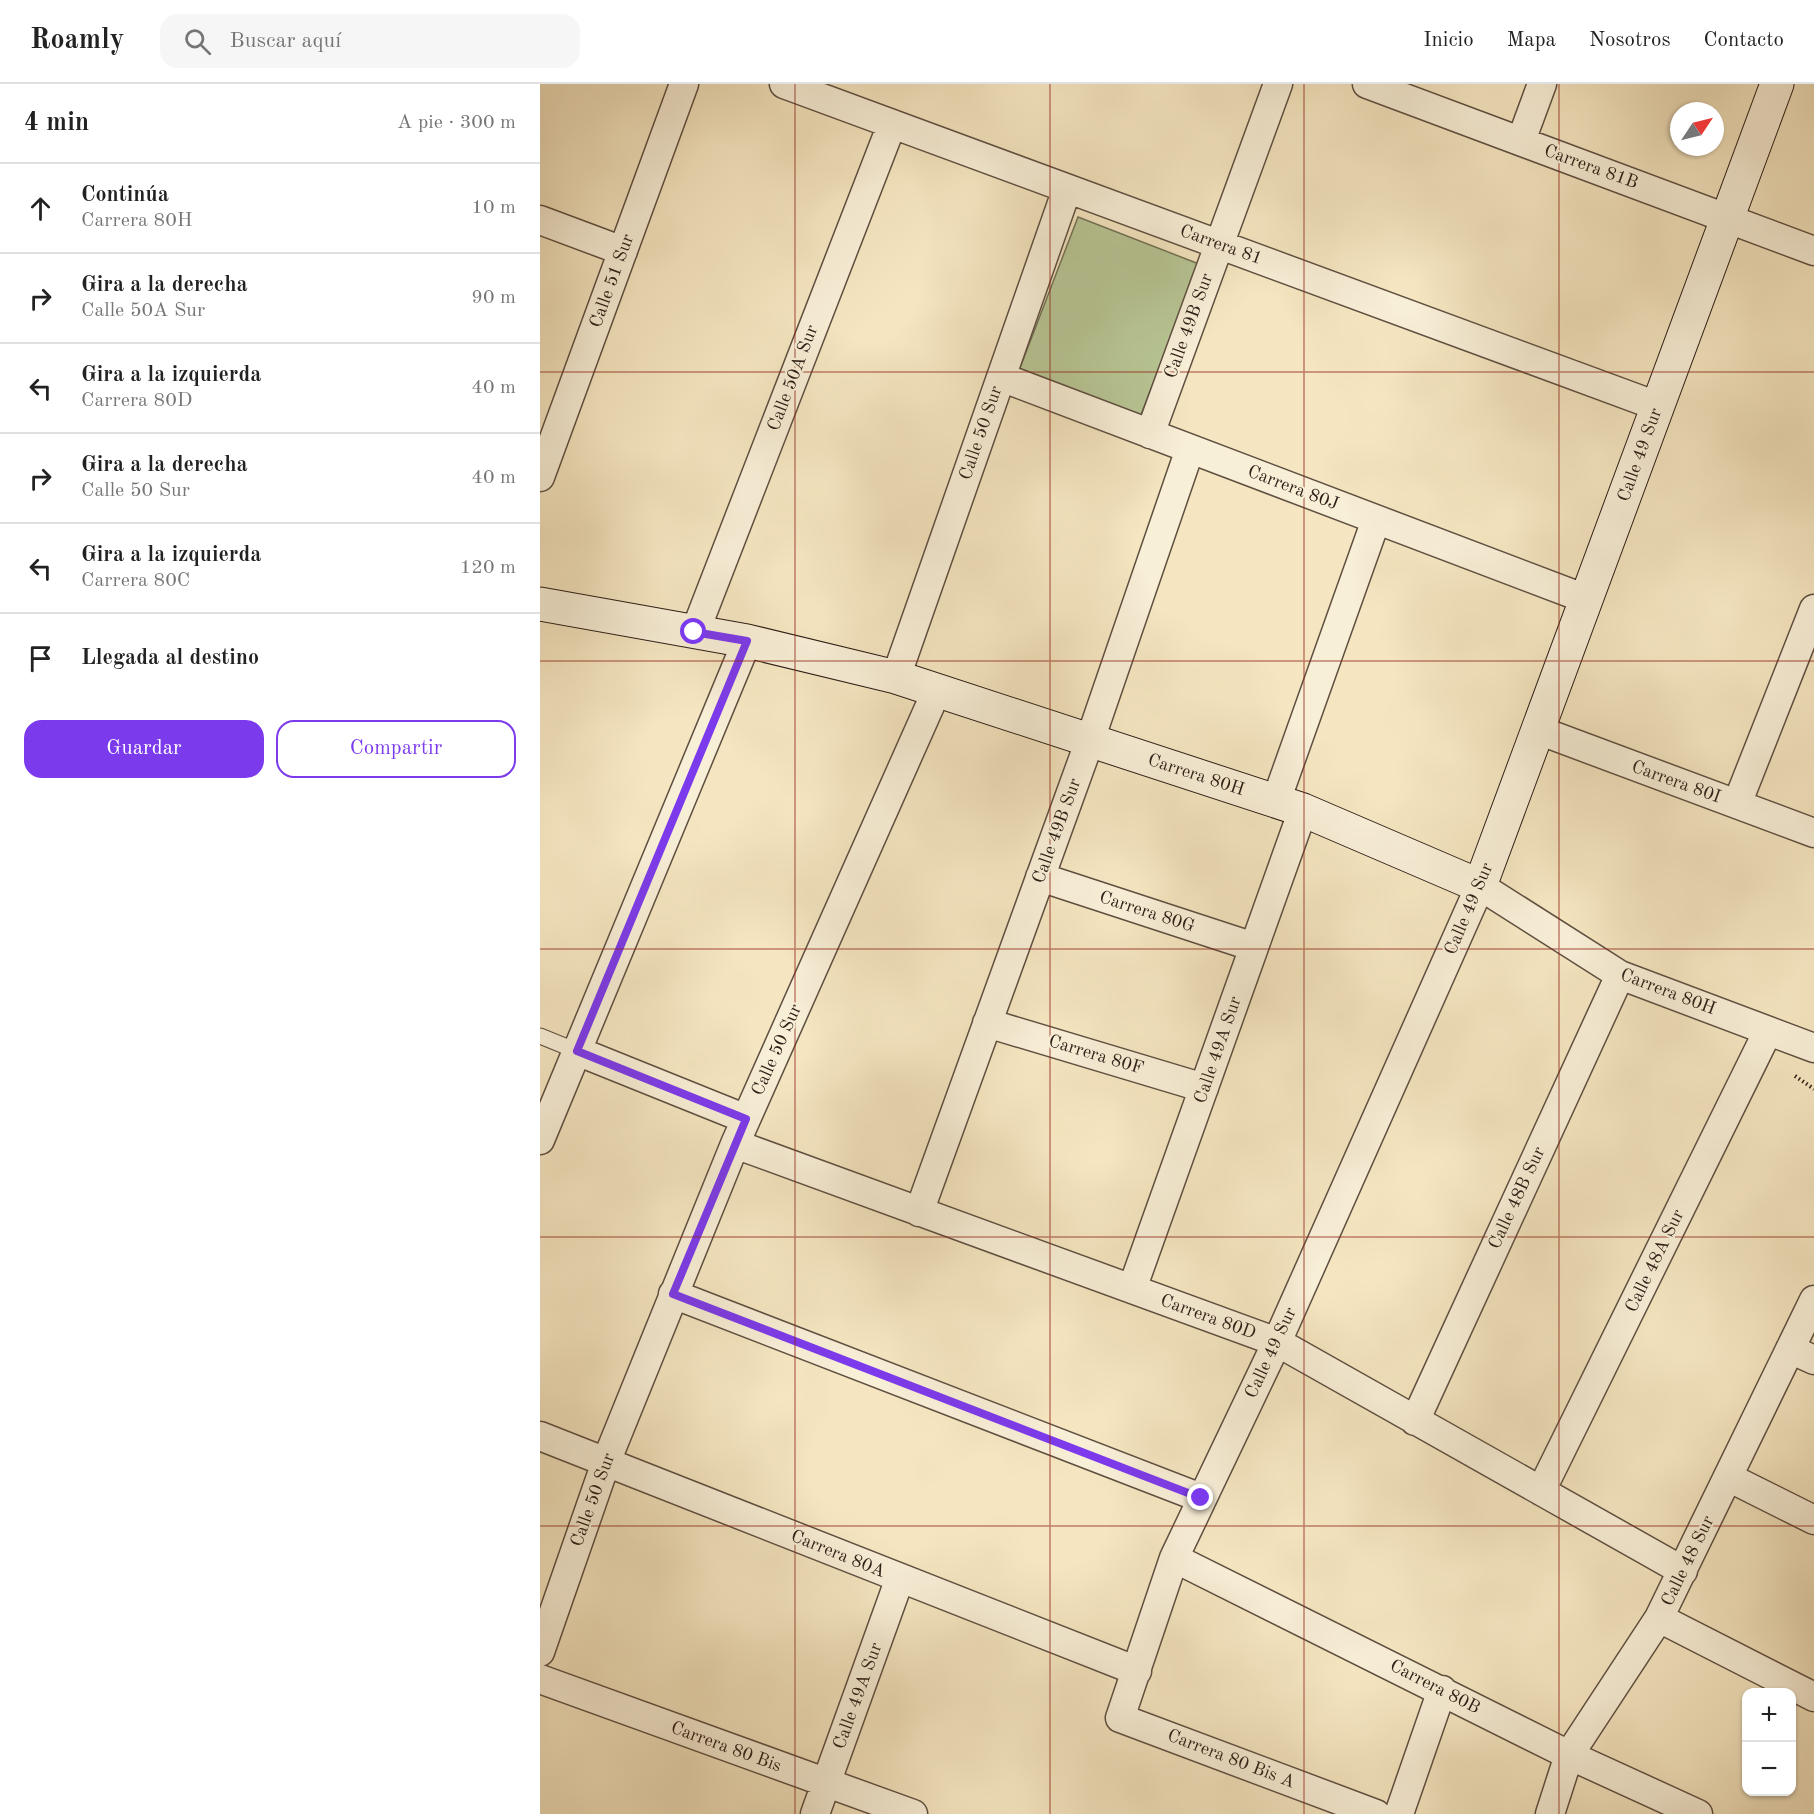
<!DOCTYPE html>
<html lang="es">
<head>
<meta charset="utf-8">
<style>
  :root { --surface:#fff; --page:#f6f6f6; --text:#222; --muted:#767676; --line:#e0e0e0; --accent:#7c3aed }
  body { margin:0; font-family:"Old Standard TT",serif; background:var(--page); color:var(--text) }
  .controls { position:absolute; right:18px; bottom:18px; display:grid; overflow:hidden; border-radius:12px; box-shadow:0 2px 4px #0004 }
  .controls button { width:54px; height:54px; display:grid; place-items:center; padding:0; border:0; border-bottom:2px solid var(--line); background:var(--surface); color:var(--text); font:30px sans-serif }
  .compass { position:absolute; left:1130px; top:18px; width:54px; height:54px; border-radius:50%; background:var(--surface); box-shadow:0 2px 4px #0004; rotate:55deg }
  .stop { position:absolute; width:18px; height:18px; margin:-14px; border:4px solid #7c3aed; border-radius:50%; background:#fff }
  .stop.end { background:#7c3aed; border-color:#fff; box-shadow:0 2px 6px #0008 }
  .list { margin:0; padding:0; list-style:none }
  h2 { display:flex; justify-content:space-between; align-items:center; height:78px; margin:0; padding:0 24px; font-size:26px }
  h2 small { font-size:20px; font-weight:400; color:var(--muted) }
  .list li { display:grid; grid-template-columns:39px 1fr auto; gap:18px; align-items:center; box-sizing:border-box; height:90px; padding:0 24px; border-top:2px solid var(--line) }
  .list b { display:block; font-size:22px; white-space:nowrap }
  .list p { margin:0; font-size:20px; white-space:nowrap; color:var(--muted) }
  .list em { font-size:20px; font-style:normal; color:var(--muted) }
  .actions { display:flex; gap:12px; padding:18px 24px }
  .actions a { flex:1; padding:14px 0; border:2px solid var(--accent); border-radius:18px; text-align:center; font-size:21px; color:var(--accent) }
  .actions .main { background:var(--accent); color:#fff }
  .icon { flex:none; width:33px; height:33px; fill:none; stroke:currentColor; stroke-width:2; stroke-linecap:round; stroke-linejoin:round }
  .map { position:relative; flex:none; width:1274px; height:1730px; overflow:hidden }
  header { display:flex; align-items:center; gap:36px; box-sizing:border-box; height:84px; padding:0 30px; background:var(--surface); border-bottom:2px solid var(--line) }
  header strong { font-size:28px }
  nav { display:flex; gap:33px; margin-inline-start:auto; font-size:21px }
  .search { width:420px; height:54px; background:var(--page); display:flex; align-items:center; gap:15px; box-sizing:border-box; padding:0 21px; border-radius:18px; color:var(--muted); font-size:22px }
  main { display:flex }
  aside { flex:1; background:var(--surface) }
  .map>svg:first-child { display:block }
  .green { fill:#b8c695; stroke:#727256; stroke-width:1.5 }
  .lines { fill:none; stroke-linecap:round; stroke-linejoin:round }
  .lane-casing { stroke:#5f4f41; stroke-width:17 }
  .street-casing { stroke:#5f4f41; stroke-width:31 }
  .secondary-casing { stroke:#2d1d16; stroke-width:35 }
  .path { stroke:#2d1d16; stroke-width:4; stroke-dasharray:1.5 3; stroke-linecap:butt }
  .lane { stroke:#f8efd7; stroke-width:15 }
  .street { stroke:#f8efd7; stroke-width:28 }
  .secondary { stroke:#f8efd7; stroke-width:33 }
  .route { stroke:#7c3aed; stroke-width:8 }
  .grid { fill:none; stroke:#8f2418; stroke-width:1.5; stroke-opacity:0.55 }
  .labels { text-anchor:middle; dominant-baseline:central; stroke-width:4.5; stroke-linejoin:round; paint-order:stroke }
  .street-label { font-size:18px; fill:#2d1d16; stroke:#f8efd7 }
</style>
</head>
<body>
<header>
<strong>Roamly</strong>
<div class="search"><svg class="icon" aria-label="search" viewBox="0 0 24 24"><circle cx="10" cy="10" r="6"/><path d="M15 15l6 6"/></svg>Buscar aquí</div>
<nav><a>Inicio</a><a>Mapa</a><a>Nosotros</a><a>Contacto</a></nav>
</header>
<main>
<aside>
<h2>4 min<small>A pie · 300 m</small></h2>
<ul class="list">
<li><svg class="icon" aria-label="ahead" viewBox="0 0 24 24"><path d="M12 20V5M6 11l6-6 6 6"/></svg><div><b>Continúa</b><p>Carrera 80H</p></div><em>10 m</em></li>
<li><svg class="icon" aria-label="right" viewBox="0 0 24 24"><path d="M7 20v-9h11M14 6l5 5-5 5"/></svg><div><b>Gira a la derecha</b><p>Calle 50A Sur</p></div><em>90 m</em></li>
<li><svg class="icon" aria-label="left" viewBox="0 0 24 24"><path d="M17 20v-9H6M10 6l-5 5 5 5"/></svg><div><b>Gira a la izquierda</b><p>Carrera 80D</p></div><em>40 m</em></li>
<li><svg class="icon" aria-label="right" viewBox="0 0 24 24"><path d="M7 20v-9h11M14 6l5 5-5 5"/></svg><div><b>Gira a la derecha</b><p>Calle 50 Sur</p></div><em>40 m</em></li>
<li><svg class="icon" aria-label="left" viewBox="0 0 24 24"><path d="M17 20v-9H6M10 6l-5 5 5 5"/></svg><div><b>Gira a la izquierda</b><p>Carrera 80C</p></div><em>120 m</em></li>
<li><svg class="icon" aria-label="arrive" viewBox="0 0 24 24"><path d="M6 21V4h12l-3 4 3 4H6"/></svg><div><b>Llegada al destino</b></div></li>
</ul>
<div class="actions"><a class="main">Guardar</a><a>Compartir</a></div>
</aside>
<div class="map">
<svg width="1274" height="1730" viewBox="0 0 1274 1730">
  <rect width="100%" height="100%" fill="#f5e6c1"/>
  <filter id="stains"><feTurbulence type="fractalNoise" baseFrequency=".00333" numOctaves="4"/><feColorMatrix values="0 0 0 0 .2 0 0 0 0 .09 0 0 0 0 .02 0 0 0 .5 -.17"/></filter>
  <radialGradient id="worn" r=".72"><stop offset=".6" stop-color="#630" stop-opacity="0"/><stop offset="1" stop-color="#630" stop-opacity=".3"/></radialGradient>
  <!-- green -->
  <path class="green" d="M538,133L659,180L599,336L478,289Z"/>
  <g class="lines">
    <!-- lane casing -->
    <g class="lane-casing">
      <path id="lane" d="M0,952L37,967"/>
    </g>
    <!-- street casing -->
    <g class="street-casing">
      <path id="street" d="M244,0L1117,322
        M827,0L1274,167
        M981,57L1002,0
        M0,136L83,167
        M461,293L1046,515
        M610,350L738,0
        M0,393L144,0
        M155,548L352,40
        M356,593L527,105
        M998,646L1274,749
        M736,717L836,436
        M1197,720L1274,525
        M500,793L714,863
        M447,939L664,1004
        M37,967L206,1035
        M0,1056L207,557
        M195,1060L737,1258L1143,1487
        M379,1128L550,656L650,365
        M592,1205L763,726
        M133,1210L661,1414
        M1250,1265L1274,1276
        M875,1337L1080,891
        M0,1352L597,1587
        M1188,1393L1274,1436
        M1001,1407L1228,947
        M634,1474L1029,1671L1158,1730
        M1119,1534L1274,1613
        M0,1568L66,1378L195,1060L397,606
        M0,1595L373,1730
        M275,1730L360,1494
        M836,1730L580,1634L634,1474L737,1258L940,802L1080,891L1274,964
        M859,1730L902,1606
        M1010,1730L1029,1671L1119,1534L1274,1216"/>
    </g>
    <!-- secondary casing -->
    <g class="secondary-casing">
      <path id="secondary" d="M0,520L207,557L356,593L763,726L940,802L1237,0"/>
    </g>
    <!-- path -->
    <path class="path" d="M1255,992L1274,1005"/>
    <!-- lane -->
    <use href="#lane" class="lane"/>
    <!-- street -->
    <use href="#street" class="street"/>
    <!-- secondary -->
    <use href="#secondary" class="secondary"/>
  </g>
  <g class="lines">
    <!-- route -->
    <path class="route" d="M154,548L207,557L37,967L206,1035L133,1210L661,1414"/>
  </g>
  <!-- grid -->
  <path class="grid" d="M255,0V1730M510,0V1730M764,0V1730M1019,0V1730M0,288H1274M0,577H1274M0,865H1274M0,1153H1274M0,1442H1274"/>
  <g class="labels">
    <!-- street labels -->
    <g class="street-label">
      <text transform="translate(1051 83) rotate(20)">Carrera 81B</text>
      <text transform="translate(681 161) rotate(20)">Carrera 81</text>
      <text transform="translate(72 197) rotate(-70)">Calle 51 Sur</text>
      <text transform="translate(649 242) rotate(-70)">Calle 49B Sur</text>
      <text transform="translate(253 294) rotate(-69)">Calle 50A Sur</text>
      <text transform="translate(441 349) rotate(-71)">Calle 50 Sur</text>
      <text transform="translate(1100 371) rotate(-70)">Calle 49 Sur</text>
      <text transform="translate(753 404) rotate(21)">Carrera 80J</text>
      <text transform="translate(656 691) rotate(18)">Carrera 80H</text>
      <text transform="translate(1136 698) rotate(20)">Carrera 80I</text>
      <text transform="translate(517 747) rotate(-70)">Calle 49B Sur</text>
      <text transform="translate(929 825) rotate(-67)">Calle 49 Sur</text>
      <text transform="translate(607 828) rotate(18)">Carrera 80G</text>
      <text transform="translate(1128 908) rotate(21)">Carrera 80H</text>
      <text transform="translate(237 966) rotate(-66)">Calle 50 Sur</text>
      <text transform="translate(678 966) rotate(-71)">Calle 49A Sur</text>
      <text transform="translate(556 971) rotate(17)">Carrera 80F</text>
      <text transform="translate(977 1114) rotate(-65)">Calle 48B Sur</text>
      <text transform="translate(1115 1177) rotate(-64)">Calle 48A Sur</text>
      <text transform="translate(668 1233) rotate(20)">Carrera 80D</text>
      <text transform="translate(731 1269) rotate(-65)">Calle 49 Sur</text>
      <text transform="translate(53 1416) rotate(-70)">Calle 50 Sur</text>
      <text transform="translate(298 1470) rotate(22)">Carrera 80A</text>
      <text transform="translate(1148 1477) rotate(-64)">Calle 48 Sur</text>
      <text transform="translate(895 1603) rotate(27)">Carrera 80B</text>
      <text transform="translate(318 1612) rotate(-70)">Calle 49A Sur</text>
      <text transform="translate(186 1663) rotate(20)">Carrera 80 Bis</text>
      <text transform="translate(691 1675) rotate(21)">Carrera 80 Bis A</text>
    </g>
  </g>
  <rect width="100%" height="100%" filter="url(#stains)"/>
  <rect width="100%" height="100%" fill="url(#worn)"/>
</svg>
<div class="controls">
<button>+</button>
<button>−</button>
</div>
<svg class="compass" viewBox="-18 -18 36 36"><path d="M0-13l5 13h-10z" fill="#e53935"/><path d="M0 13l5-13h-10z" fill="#767676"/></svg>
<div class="stop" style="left:154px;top:548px"></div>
<div class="stop end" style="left:661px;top:1414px"></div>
</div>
</main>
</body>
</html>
